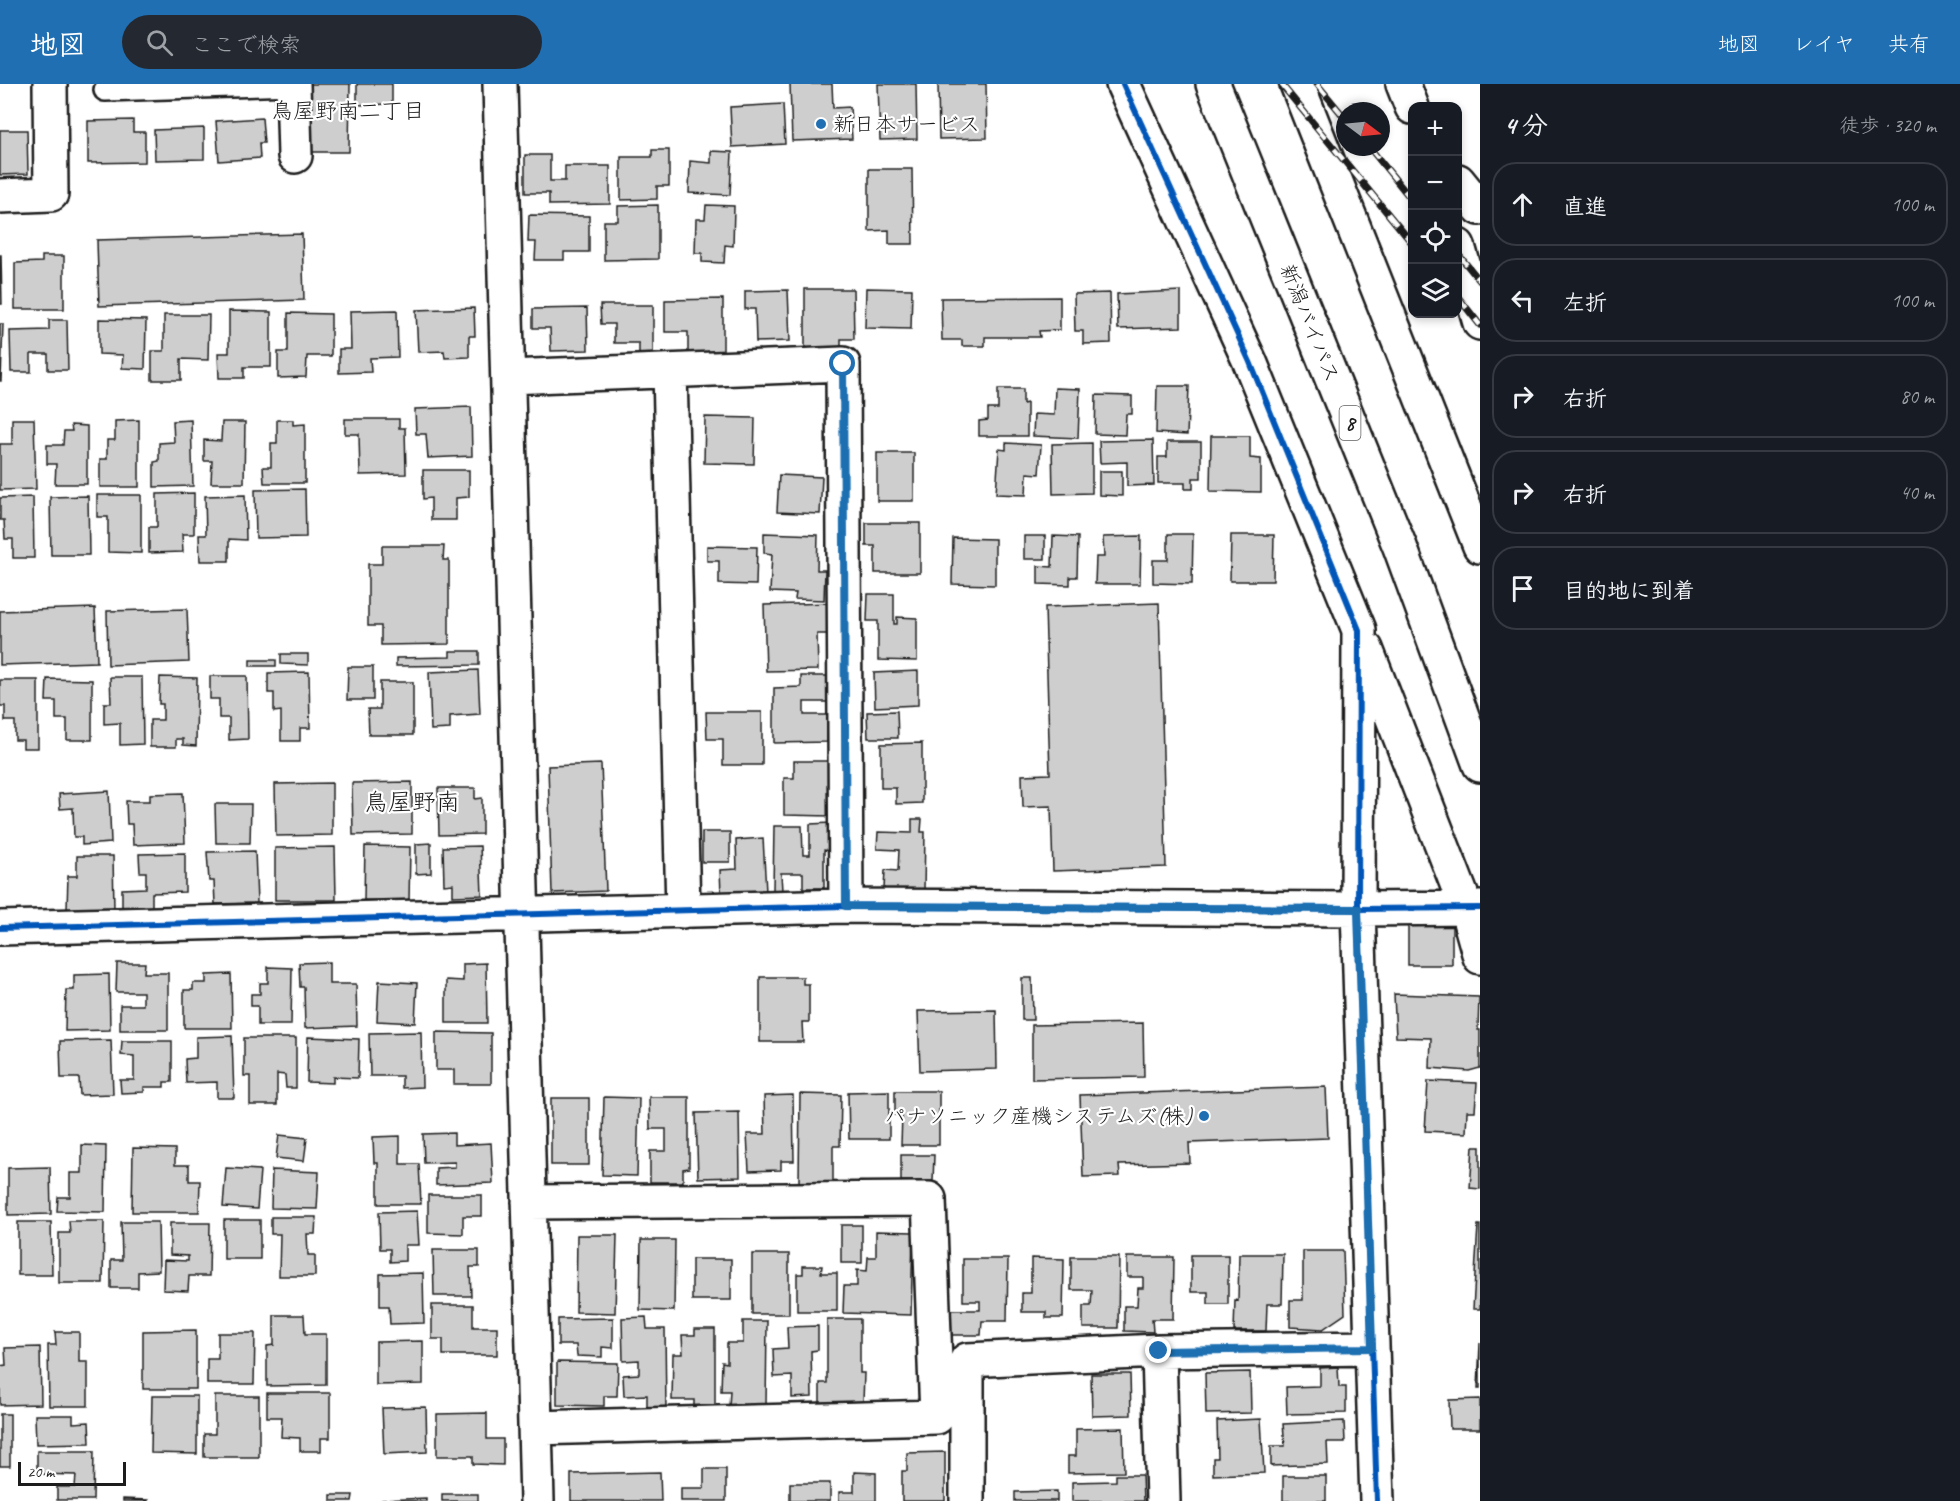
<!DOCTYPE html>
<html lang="ja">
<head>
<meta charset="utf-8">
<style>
  :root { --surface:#171b24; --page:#242831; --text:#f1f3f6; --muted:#9ea1a6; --line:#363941; --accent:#1f6fb2 }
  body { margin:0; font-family:Caveat,"Klee One",sans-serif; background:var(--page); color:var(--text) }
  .controls { position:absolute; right:18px; top:18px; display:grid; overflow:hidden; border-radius:12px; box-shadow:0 3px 9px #0003 }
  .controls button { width:54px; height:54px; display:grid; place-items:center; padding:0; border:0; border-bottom:2px solid var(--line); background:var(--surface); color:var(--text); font:30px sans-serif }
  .compass { position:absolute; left:1336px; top:18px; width:54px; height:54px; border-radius:50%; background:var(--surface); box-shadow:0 3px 9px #0003; rotate:106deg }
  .scale { position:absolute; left:18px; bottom:15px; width:108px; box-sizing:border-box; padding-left:6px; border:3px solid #1c1c1c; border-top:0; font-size:16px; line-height:21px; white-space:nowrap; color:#1c1c1c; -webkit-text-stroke:4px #fff; paint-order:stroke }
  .stop { position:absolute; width:18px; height:18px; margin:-14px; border:4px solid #1f6fb2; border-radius:50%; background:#fff }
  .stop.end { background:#1f6fb2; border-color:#fff; box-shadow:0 2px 6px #0008 }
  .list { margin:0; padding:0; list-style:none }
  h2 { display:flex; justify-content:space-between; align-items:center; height:78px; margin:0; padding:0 24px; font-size:26px }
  h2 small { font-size:20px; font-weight:400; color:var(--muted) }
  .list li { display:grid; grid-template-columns:39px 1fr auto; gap:18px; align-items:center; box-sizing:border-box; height:84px; margin:0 12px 12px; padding:0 12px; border:2px solid var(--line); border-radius:24px }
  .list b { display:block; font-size:22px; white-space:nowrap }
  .list em { font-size:20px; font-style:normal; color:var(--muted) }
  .icon { flex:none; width:33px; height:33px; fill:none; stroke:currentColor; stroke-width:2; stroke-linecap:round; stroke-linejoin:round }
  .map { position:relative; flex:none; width:1480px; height:1417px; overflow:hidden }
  header { display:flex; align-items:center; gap:36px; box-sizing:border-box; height:84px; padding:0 30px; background:var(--accent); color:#fff }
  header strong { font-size:28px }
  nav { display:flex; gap:33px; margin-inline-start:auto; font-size:21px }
  .search { width:420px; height:54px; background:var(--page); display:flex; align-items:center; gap:15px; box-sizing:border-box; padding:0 21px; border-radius:33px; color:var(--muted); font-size:22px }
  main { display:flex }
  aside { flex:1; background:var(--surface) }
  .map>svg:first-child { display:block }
  .building { fill:#cecece; stroke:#1c1c1c; stroke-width:1.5 }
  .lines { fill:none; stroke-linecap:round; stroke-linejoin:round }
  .lane-casing { stroke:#1c1c1c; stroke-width:26 }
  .street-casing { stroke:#1c1c1c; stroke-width:38 }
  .highway-casing { stroke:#1c1c1c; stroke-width:38 }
  .lane { stroke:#fff; stroke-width:21 }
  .street { stroke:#fff; stroke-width:33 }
  .highway { stroke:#fff; stroke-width:33 }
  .rail-casing { stroke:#1c1c1c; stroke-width:7 }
  .rail { stroke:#fff; stroke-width:4.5; stroke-dasharray:14; stroke-linecap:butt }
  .cycleway-casing { stroke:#fff; stroke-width:10 }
  .cycleway { stroke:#0057b8; stroke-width:6 }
  .route { stroke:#1f6fb2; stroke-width:8 }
  .poi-dot { fill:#1f6fb2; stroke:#fff; stroke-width:2 }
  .labels { text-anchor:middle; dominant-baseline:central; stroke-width:4.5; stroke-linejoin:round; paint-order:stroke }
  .shield { fill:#fff; stroke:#606060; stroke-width:1.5 }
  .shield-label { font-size:20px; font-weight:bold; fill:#1c1c1c }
  .poi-label { font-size:21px; fill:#1c1c1c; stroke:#fff; text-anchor:start }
  .street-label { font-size:21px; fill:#1c1c1c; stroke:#fff }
  .neighbourhood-label { font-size:22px; fill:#1c1c1c; stroke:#fff }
  .quarter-label { font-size:24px; fill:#1c1c1c; stroke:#fff }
</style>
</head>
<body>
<header>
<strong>地図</strong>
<div class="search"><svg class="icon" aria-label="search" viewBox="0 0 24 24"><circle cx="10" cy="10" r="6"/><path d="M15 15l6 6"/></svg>ここで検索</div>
<nav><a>地図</a><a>レイヤ</a><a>共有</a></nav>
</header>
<main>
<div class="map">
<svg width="1480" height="1417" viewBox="0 0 1480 1417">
  <rect width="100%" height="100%" fill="#fff"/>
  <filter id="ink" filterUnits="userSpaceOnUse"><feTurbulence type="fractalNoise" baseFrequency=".0167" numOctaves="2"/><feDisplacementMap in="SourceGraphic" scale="12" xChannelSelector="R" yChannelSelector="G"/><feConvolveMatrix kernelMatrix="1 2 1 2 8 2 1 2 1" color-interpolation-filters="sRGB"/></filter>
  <g filter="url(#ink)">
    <!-- building -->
    <path class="building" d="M307,0H350L349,68H307Z
      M357,0H392V20L357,21Z
      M790,0H832L833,24L850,23L852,55L792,57Z
      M878,0H916L917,55L880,56Z
      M938,0H986L987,54L939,55Z
      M783,20L785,60L732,63L730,23Z
      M262,34L264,59H259L260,74L219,77L216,37Z
      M133,36V48H145V78L88,79V37Z
      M204,44V75L155,76L154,46Z
      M0,46H27L28,90L0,91Z
      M652,66H669V102H657V115L621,116V73H652Z
      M711,67L732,68L730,111L689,109L690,77L711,79Z
      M525,71H550V97H565V82H610V120L549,121V109H525Z
      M869,85H912L913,160H889V146L869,147Z
      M658,121V175L604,176V137H618V122Z
      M706,121L734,122L733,162L725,161L724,179L702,178V169H695L696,135H705Z
      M529,131L589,132V168H564V176H535L536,158H528Z
      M302,150L304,216L99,222L97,156Z
      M0,171H1L2,220H0Z
      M42,172H64V225H15V179L42,178Z
      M866,204L912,205L911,245L865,244Z
      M805,205H853L854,255H841V266H805Z
      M788,206L790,257L756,258L755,225H745V207Z
      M1181,207V243L1118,245L1117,210Z
      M1110,209L1111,259L1083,260V247H1075L1074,210Z
      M1060,213V246L1039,247L1040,253H985V262H962V256H942L941,214Z
      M723,215V269H688V248H665V216Z
      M600,221H653V270H639V259H614V240H601Z
      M474,224L475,252H469V273L445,274L444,267L418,268L416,226Z
      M587,224L588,266L551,267L550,244H533V225Z
      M397,226L398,273L370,274L371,288L339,289V265H351L350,227Z
      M229,227L271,228V283H244V294H219L218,269H229Z
      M288,229L331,230V272H307L306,293L278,294V268H288Z
      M164,231H209L208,276L181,275V296H152V267H164Z
      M99,235L146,236L145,285L122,284L123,271L99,270Z
      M49,236H67L68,286H48V270H31V288H11L10,247L49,246Z
      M0,240H3L1,297H0Z
      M1157,302H1189L1187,351L1156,349Z
      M1055,304L1080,305L1078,354L1033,352L1034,330L1054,331Z
      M998,305H1023V320L1027,319V352H979V337L988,336V325H998Z
      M1096,311L1132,312V330H1126L1125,351L1095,350Z
      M471,323L472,372L428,374L426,350H416L415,325Z
      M705,333L755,334L754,380L704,379Z
      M12,335H34L36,405L0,406V360H12Z
      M345,335H399V344H405L406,390L360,391L359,350H345Z
      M139,336V403H100V375H107V356H115V337Z
      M191,336L193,402L154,403V378L159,377V359L174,358L173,337Z
      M277,336H293V341L305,340V399H264L263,383H271V359H277Z
      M222,338H245L244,399H211L212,377H204V356L221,357Z
      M71,341L87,342V400H55L56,380H47V361H63L64,347H72Z
      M1211,352H1250V374L1261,375V408L1210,407Z
      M1153,356L1154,401L1127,402V378L1100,379L1099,357Z
      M1167,358H1201V394H1193V405H1185V399H1158V373H1167Z
      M1006,359L1041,361L1039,390L1027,389L1026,411L996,410L999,365L1006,366Z
      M1092,359V409L1053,410L1052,360Z
      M877,369H914V417H877Z
      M423,386H469V413L456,414V436H431V414L423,415Z
      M1099,387H1122V412L1099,411Z
      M779,391L822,393L820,430L777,428Z
      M305,405L306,453L256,454L255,406Z
      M194,409V450H182L183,468L149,469V443H157V410Z
      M97,411H141V469L108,468V433H97Z
      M245,411L246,456L229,455V477H200L199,451H206L205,412Z
      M88,412L89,471H51L50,413Z
      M33,413L34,474H13V455H5L4,436H0V414Z
      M866,439H920V489H875V462H866Z
      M764,449L818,451L817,486H825L824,516L795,515L796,509L770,508L772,470L764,469Z
      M1168,450H1193L1192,500L1153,499V476H1168Z
      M1231,451H1274L1273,497H1230Z
      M1024,452H1045V475H1024Z
      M1053,452L1078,453L1077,493H1070V501L1038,500V482L1052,483Z
      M1141,452L1140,500H1095L1096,473H1104L1103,453Z
      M953,454L995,455V501L952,500Z
      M382,462H444L443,476H449V560L381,561V542H368V480H382Z
      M707,462L757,463L756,501L719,500V477H707Z
      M868,510H894V540H897V533L917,534V577L878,576V537H867Z
      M830,519V550H817L818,586L766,587L764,521Z
      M1159,519L1166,783L1053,787L1051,722L1023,723L1022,691L1050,690L1045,523Z
      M95,524L97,578L0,581V527Z
      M187,525L189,578L108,581L107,527Z
      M450,567H479V581L396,582V574L450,573Z
      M281,570H308V581L281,580Z
      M250,576H276V582H250Z
      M348,583H373V616H347Z
      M478,586L480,630L450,632V645L431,646L429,588Z
      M918,587V621L875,623L874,589Z
      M309,588L310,644H300V657H281V627L274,628V609H268V589Z
      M210,592H247L248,655L229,656V634H219V615H210Z
      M801,592H829L828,618H804V631H827V658L774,659V604L801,603Z
      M110,593H142L143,660L120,661V639L104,640V619H111Z
      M160,593L197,594L196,662L183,661V655H176V663H150V636H163V620H159Z
      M47,595L92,596V656H67V635H56V617H46Z
      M0,596H38V664H23V656H15V637H5V622H0Z
      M380,598H413V651H369L368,625H380Z
      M897,627L898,654H868L867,628Z
      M706,628H762V681H723V655H707Z
      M922,659V719L896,720V704H881V660Z
      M794,677H831V732L784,731V694H794Z
      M601,680L606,807L552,809L548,682Z
      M412,698V750L353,751L352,699Z
      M332,699V751L276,752L275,700Z
      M438,704H475V715L482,714V750L439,751Z
      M109,707L111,759L82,761V753H74L73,724L60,725L59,710Z
      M183,709L185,759L133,761L132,740H127L126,717H150V710Z
      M215,720H251L250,759H216Z
      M912,735H922L921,748H925L924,806L884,805L885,786L898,787L899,766L877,765L878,748L912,749Z
      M832,739V767L824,766V804H803V789H781L782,807H773L774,742H802L803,771H810V740Z
      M702,748H730V778H702Z
      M763,754L766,808L721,810L720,786L737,785L736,756Z
      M431,759V789L416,790V760Z
      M365,762L410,763L409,817L364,816Z
      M480,762L482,811L453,812V800L444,801L443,763Z
      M335,763L336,816H275V764Z
      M255,767L257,819L215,820L214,797H209L207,768Z
      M185,769V808L152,809V828L122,829V805L146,804V788H140L139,770Z
      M77,772H113L114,825H67L68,792H77Z
      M1408,837H1452V881H1408Z
      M329,878V900H356L357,942L305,944L304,903H300L299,879Z
      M117,879H145L144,889H168V946H120V921H143V908H116Z
      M486,879L487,939H446V896L463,897V880Z
      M268,883L292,884L291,941H258V922H251V910H260V899H268Z
      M109,890L110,946L65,947L66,906H74V891Z
      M231,890L232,944H184V906H193V899H206V891Z
      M760,893H803V900H809V938H802L803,958H760Z
      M1022,894H1032L1033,936H1022Z
      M379,897L417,899L415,939L377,937Z
      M1394,910L1479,913L1478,946H1480V984L1469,987L1430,984L1431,954L1396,953Z
      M996,926L997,985L920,987L918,927Z
      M1143,939L1144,993L1032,995V941Z
      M421,948L422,1003L402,1004V992H370L369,949Z
      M436,948L491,949V1000H454V986H436Z
      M232,952L234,1014H217V998L186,999L185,975L196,974V953Z
      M308,953L359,955L358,994L333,993V999L307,998Z
      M244,954H296V1004H286L285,991L277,990V1021H250V992H244Z
      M111,956L113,1010L80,1011L79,994H61L60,957Z
      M122,957H172V998H164V1003H144V1008L121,1009L120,996H134V972L121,971Z
      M1428,997L1477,999L1475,1027H1467L1466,1049L1425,1047Z
      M1326,1003L1328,1054L1189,1059L1190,1079L1119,1081L1120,1092L1083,1093L1080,1011Z
      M889,1007V1055H849L848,1008Z
      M895,1007H939V1061H901L902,1031H895Z
      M800,1010L841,1011L840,1062H833V1099H799Z
      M793,1011L794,1077H781V1086L749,1087L747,1050H765L764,1012Z
      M604,1013L639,1014L637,1092L602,1091Z
      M649,1013H689V1084L683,1085V1098H650V1067H666V1045H650Z
      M551,1014H589V1081H551Z
      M739,1028L740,1093L698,1094L696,1029Z
      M454,1049V1061L491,1059L493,1099L436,1101V1084L455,1083V1078L424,1079L423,1050Z
      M279,1051L307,1054L304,1077L276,1074Z
      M400,1052V1080H419L421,1120H378V1079H374L373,1053Z
      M82,1061L106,1062L105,1128L57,1127L58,1113H70V1089H82Z
      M1473,1063H1480V1105L1470,1104Z
      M133,1064L175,1065V1081H189V1097H200L199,1128H132Z
      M901,1071H934L933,1097H901Z
      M50,1083L51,1130L8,1131V1084Z
      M226,1084L260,1086L257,1125L223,1123Z
      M272,1086L319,1088L317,1125L271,1124Z
      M428,1111H482V1132H463V1150L428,1149Z
      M417,1127L419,1161H405V1177L390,1178V1165H380L379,1128Z
      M271,1133H316L315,1150H307L308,1171H315V1192H279L280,1150H271Z
      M224,1136H260V1175H224Z
      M69,1137H104L103,1199H59V1149H70Z
      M18,1138H51L52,1191H18Z
      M121,1138H158L159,1187L138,1188V1204H111V1176H122Z
      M170,1139H210L209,1192H189L188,1207L163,1206L164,1176L188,1177V1172L170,1171Z
      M841,1141H862V1179H841Z
      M1478,1141H1480V1225H1473Z
      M876,1147L913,1148L911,1231L843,1229L844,1202H857V1186L867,1187L868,1173H876Z
      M577,1151H617L615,1229L576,1228Z
      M641,1156H675L674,1227L640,1226Z
      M433,1166H479V1183H470L471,1212H434Z
      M1303,1167H1343L1345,1230L1323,1245L1290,1243V1216H1303Z
      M752,1170H789V1230H752Z
      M1239,1170H1283L1282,1220H1267L1266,1247H1234L1235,1216L1238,1217Z
      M1191,1171H1228V1220H1208V1208H1191Z
      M1071,1173H1119L1118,1244H1083V1222H1091L1092,1206H1071Z
      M1127,1173H1174L1173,1235H1152L1153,1248L1124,1247V1222H1137L1138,1204H1143V1193H1127Z
      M1031,1174L1064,1175L1063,1234H1046V1228H1022V1209H1031Z
      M692,1175H731V1216H692Z
      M963,1175H1008L1007,1237H982L981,1251H951V1226H980V1217H963Z
      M803,1182H822L821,1189H837V1227H797V1190H803Z
      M423,1189L424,1239L390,1240L389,1222H380V1190Z
      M432,1221H473V1243H497V1271H443V1255H432Z
      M274,1231H304L305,1250H326V1301L267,1302V1262L274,1261Z
      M646,1233L647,1245H665L666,1328H647V1311L624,1312L623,1291L639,1290V1276L623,1277L622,1234Z
      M613,1234V1264L602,1263V1273L577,1272L576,1261H558V1235Z
      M827,1235H860V1289H864L863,1318H841V1325H820V1299H827Z
      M743,1237H767L766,1323H729L730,1307H721L722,1278L727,1279V1259H743Z
      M818,1242V1266L811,1267L812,1313L792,1314V1292L774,1293L773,1265L788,1264L787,1243Z
      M695,1245H715V1326H694V1316H672L673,1270H683L682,1251H695Z
      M196,1246V1305H143V1247Z
      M55,1248H79V1278H88V1322H49L48,1261H56Z
      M218,1249H255L254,1300H207V1275H218Z
      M423,1257V1300L376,1301V1258Z
      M1480,1259V1304H1478Z
      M40,1263L41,1320L0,1321V1282L6,1281L5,1264Z
      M557,1278L618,1279L617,1312H604V1322L557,1321Z
      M1338,1283L1339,1303H1346V1329L1287,1330L1286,1303L1320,1302V1284Z
      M1250,1288L1251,1329L1206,1330L1205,1289Z
      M1091,1290H1130L1131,1331L1092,1332Z
      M267,1309H330V1354H321V1367H300V1354L281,1353L282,1333H267Z
      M152,1312H197V1370L151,1369Z
      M215,1312H259V1373H204V1350H215Z
      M1480,1315V1345H1450L1449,1316Z
      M426,1323L427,1368L384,1370L382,1324Z
      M487,1329V1355H503V1381L473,1380V1372H437V1330Z
      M0,1330H10V1382H0Z
      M35,1331H73V1339L89,1338L90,1359L36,1360Z
      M1261,1335L1264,1389L1213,1391V1374H1218L1217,1337Z
      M1344,1337L1345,1358H1327L1328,1380L1271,1382V1362H1285L1283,1340Z
      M1123,1344L1124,1388L1068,1389V1372H1076V1345Z
      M37,1367H94L93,1416H57V1403H75L76,1391L37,1390Z
      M945,1368V1417H902V1387H907V1369Z
      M704,1385H726V1417H681V1404H704Z
      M660,1388L661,1417H571V1390Z
      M854,1388L876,1389V1417H839V1408H854Z
      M1116,1391H1142L1143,1417H1072V1398L1116,1397Z
      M1283,1392H1326V1417H1283Z
      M790,1399H830V1417H790Z
      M1057,1407V1417H1015V1408Z
      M442,1410H478V1417H442Z
      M331,1411H353L352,1417H331Z
      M426,1414V1417H382V1416Z
      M123,1415L148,1416V1417H123Z"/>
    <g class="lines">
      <!-- lane casing -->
      <g class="lane-casing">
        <path id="lane" d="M105,6L293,0"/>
      </g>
      <!-- street casing -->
      <g class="street-casing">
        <path id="street" d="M293,0L295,72
          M500,0L537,1417
          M1123,0L1250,278L1359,546L1358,825L1377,1417
          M1403,0L1412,23
          M1458,97L1480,124
          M0,112L51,110L50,0
          M1458,162L1480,239
          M670,287L683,827
          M508,293L843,280L846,822
          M1366,565L1466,823L1480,873
          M0,844L846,822L1358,825L1480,824
          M529,1118L929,1115L937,1333L535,1344
          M1159,1267L1163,1417
          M967,1417V1276L1159,1267L1372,1264"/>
      </g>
      <!-- highway casing -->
      <g class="highway-casing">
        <path id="highway" d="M1213,0L1400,463L1480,681
          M1297,0L1480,462"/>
      </g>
      <!-- lane -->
      <use href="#lane" class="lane"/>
      <!-- street -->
      <use href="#street" class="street"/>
      <!-- highway -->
      <use href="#highway" class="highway"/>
      <!-- rail casing -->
      <g class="rail-casing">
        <path id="rail" d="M1281,0L1412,159
          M1317,0L1345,34
          M1369,63L1412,116
          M1458,170L1480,197
          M1458,213L1480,241"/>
      </g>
      <!-- rail -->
      <use href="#rail" class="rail"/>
      <!-- cycleway casing -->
      <g class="cycleway-casing">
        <path id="cycleway" d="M1123,0L1250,278L1359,546L1358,825L1377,1417
          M0,844L846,822L1358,825L1480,824"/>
      </g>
      <!-- cycleway -->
      <use href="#cycleway" class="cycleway"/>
    </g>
  </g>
  <g class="lines" filter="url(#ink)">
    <!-- route -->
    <path class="route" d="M843,280L846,822L1358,825L1372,1264L1159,1267"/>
  </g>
  <!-- markers -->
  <g class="poi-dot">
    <circle cx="821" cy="40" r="6"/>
    <circle cx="1204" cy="1032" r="6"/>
  </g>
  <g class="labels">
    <!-- shield labels -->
    <rect class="shield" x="1339.5" y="322" width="21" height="34" rx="4.5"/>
    <g class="shield-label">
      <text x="1350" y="339">8</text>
    </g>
    <!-- poi labels -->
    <g class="poi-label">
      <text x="833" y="40">新日本サービス</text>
      <text x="1192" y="1032" text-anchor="end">パナソニック産機システムズ(株)</text>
    </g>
    <!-- street labels -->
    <g class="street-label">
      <text transform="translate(1310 239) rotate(68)">新潟バイパス</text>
    </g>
    <!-- neighbourhood labels -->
    <g class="neighbourhood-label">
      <text x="348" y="27">鳥屋野南二丁目</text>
    </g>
    <!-- quarter labels -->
    <g class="quarter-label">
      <text x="412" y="718">鳥屋野南</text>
    </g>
  </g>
</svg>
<div class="controls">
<button>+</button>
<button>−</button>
<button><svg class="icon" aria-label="locate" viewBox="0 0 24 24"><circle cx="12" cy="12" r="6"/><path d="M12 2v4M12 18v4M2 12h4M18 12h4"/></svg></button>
<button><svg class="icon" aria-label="layers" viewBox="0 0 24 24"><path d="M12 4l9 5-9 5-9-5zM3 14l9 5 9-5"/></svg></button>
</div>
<svg class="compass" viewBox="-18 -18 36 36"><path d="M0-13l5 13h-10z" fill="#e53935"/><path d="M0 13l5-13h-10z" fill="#9ea1a6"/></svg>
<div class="scale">20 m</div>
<div class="stop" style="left:843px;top:280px"></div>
<div class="stop end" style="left:1159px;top:1267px"></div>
</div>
<aside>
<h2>4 分<small>徒歩 · 320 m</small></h2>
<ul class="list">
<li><svg class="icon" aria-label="ahead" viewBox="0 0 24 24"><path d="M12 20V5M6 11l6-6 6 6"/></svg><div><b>直進</b></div><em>100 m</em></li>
<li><svg class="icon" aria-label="left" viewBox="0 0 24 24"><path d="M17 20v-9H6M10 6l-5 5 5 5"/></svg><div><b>左折</b></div><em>100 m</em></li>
<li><svg class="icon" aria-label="right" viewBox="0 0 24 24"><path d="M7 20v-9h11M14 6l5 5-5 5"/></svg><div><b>右折</b></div><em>80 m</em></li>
<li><svg class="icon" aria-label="right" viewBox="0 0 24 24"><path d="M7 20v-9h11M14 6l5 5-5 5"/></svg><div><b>右折</b></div><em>40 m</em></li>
<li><svg class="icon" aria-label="arrive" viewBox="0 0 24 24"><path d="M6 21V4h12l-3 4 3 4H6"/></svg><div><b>目的地に到着</b></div></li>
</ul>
</aside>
</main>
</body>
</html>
